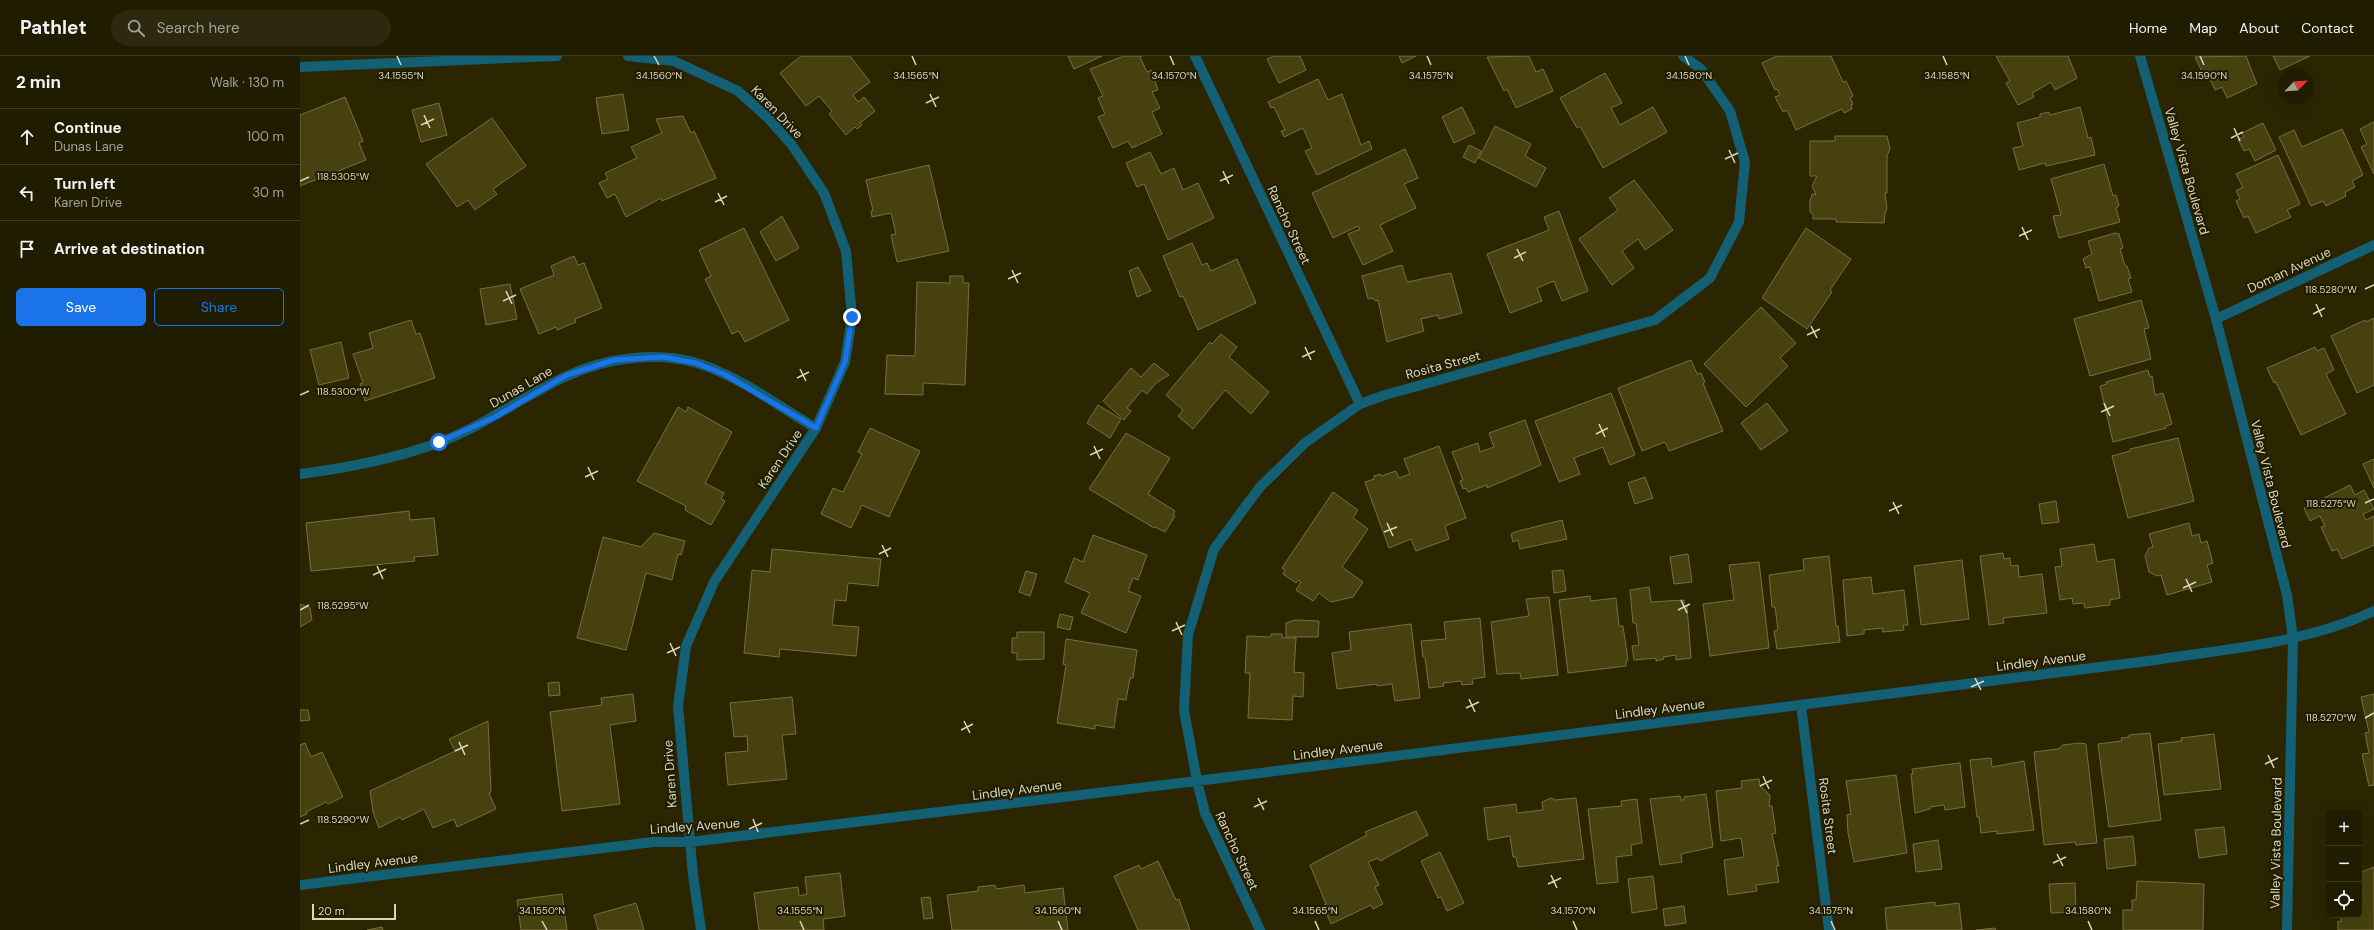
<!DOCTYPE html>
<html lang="en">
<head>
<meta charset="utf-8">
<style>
  :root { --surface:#201c00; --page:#2d290f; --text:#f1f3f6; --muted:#a2a199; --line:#3d3a22; --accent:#1a73e8 }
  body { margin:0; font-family:"DM Sans",sans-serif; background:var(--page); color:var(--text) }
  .controls { position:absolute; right:12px; bottom:12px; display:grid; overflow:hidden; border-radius:6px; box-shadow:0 4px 16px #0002 }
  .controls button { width:36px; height:36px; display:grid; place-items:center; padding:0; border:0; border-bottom:1px solid var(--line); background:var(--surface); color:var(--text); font:20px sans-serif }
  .compass { position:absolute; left:1978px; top:12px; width:36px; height:36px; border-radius:50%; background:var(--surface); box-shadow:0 4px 16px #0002; rotate:65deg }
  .scale { position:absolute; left:12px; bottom:10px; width:84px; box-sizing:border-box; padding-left:4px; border:2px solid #dad7bc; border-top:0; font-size:11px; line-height:14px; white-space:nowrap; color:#dad7bc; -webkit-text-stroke:3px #201c02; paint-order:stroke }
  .stop { position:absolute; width:12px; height:12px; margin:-9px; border:3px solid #1a73e8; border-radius:50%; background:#fff }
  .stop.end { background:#1a73e8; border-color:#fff; box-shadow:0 1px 4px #0008 }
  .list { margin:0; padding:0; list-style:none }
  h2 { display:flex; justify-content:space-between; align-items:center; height:52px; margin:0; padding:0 16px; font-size:17px }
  h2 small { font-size:13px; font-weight:400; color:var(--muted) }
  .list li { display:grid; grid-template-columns:26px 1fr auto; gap:12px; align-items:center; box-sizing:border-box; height:56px; padding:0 16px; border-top:1px solid var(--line) }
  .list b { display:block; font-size:15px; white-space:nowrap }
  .list p { margin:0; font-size:13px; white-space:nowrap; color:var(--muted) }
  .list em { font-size:13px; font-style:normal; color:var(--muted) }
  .actions { display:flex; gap:8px; padding:12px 16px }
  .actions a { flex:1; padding:9px 0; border:1px solid var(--accent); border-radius:6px; text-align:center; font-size:14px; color:var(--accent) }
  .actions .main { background:var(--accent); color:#fff }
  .icon { flex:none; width:22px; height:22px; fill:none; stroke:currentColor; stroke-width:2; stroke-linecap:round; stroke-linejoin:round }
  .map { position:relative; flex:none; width:2074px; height:874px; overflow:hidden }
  header { display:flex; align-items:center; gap:24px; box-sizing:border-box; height:56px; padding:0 20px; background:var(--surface); border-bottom:1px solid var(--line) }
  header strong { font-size:19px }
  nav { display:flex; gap:22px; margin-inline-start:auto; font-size:14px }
  .search { width:280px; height:36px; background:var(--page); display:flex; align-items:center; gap:10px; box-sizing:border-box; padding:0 14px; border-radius:22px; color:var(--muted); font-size:15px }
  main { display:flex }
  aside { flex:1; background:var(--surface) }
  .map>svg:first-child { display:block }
  .building { fill:#474110; stroke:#77703c }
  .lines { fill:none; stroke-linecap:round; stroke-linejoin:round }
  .minor { stroke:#135f74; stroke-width:10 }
  .route { stroke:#1a73e8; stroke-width:5 }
  .ticks { fill:none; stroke:#dad7bc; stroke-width:1.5 }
  .labels { text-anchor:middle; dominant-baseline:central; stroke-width:4; stroke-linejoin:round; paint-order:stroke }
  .street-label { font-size:13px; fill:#dad7bc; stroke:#201c02 }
  .ticks-label { font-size:10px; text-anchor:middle; fill:#dad7bc; stroke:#201c02; stroke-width:4; stroke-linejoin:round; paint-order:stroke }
</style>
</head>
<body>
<header>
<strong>Pathlet</strong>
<div class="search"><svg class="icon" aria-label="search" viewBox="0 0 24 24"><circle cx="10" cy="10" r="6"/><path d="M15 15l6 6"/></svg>Search here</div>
<nav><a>Home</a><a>Map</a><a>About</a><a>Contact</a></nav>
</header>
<main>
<aside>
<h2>2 min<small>Walk · 130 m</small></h2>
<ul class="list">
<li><svg class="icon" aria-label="ahead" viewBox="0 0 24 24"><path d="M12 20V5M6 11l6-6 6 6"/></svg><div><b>Continue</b><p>Dunas Lane</p></div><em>100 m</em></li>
<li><svg class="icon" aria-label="left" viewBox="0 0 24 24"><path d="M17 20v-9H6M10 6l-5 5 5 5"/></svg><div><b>Turn left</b><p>Karen Drive</p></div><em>30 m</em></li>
<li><svg class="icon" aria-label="arrive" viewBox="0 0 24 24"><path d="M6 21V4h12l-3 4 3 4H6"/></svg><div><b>Arrive at destination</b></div></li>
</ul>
<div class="actions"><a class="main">Save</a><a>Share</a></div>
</aside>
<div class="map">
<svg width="2074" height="874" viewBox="0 0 2074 874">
  <rect width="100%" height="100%" fill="#2b2600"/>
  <!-- building -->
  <path class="building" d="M501,0H550L570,26L553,39L558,46L564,41L575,55L560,67L562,69L557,73L555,71L546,79L529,58L532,55L519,40L506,50L480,17Z
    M768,0H802L774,13Z
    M824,0H842L840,1L847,16L851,14L858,34L852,36L860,52L852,56L862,78L832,92L828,85L813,92L798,61L805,58L798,42L803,40L790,13Z
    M974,0H1000L1006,14L979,27L967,3Z
    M1099,0H1116L1102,7Z
    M1229,0L1236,16L1243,13L1253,35L1216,52L1207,33L1204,35L1187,1Z
    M1477,0H1531L1543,26L1546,25L1553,40L1550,42L1553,48L1551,49L1552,53L1544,57L1542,53L1496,74L1487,54L1483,56L1475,41L1480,39L1477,33L1475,34L1462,7Z
    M1696,0H1768L1777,22L1755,34L1751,26L1732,37L1734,41L1718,49L1706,27L1710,25Z
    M1946,0L1957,28L1927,42L1922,31L1915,34L1910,23L1906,24L1895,1Z
    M1973,0H2010L1980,14Z
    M1305,17L1322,47L1311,52L1320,69L1353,51L1367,76L1303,112L1280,70L1277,72L1260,42Z
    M1018,23L1028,44L1042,38L1061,89L1069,85L1072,93L1017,119L1005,95L1012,92L1003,72L984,81L981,75L985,74L974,51L971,52L968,46Z
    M323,38L329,74L302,78L296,42Z
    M45,41L63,85L59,87L66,104L0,130V59Z
    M139,47L147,79L121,86L112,54Z
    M1162,51L1175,77L1154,87L1142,61Z
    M1780,51L1788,82L1791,81L1795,99L1746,110L1745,107L1719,114L1713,92L1723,90L1717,67L1740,61V58L1749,56L1750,59Z
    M383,60L391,77L394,75L416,122L362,145L361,142L326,161L315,138L307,142L299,127L308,123L305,117L337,102L331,91L362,77L356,63Z
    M192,62L226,110L193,133L197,138L175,154L168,144L157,151L126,108Z
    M2074,66V118L2061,91L2067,88L2060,73Z
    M1963,67L1976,94L1955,105L1949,93L1944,95L1938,83L1944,81L1942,77Z
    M1195,70L1231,88L1225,100L1246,112L1236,131L1179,102Z
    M2042,73L2063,119L2052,125L2055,131L2045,136L2046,140L2026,150L2023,145L2011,150L1979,81L1994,74L2002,91Z
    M1535,80H1587L1590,93L1587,100V137H1585L1587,153L1585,157L1584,167L1536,166V163H1513V159L1510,156V145L1512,138L1516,139L1512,130L1517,120H1510V85H1535Z
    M1169,89L1181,95L1175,107L1163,101Z
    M1105,93L1118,122L1104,128L1116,152L1080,169L1093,195L1063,209L1048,178L1060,173L1058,170L1033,182L1012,137Z
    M850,96L861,118L874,112L883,134L898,127L914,162L868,184L844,128L837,131L826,107Z
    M1978,99L2000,148L1987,154L1991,161L1956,177L1948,160L1944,162L1936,145L1940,143L1936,135L1943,131L1936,118Z
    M1804,108L1813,140L1816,139L1819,150L1816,152L1820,166L1759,182L1753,160L1761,159L1751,123Z
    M629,109L649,195L597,206L591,179L596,178L591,157L572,161L571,155H573L566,124Z
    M1334,124L1373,174L1345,194L1338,183L1322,195L1334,212L1312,229L1279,183L1318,154L1309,142Z
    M1259,155L1288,235L1262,245L1254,225L1237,232L1242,245L1210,257L1187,198L1249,174L1244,161Z
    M482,160L499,192L476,205L460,176Z
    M444,172L489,264L445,286L439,275L432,278L405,223L411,220L399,194Z
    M1506,172L1551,203L1530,234L1532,236L1507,273L1462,242Z
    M1815,177L1819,178L1823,192L1820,193L1825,210H1827L1831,222L1828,223L1832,236L1799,245L1790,211L1786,212L1783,203L1792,198L1788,185Z
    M892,187L902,209L907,207L911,215L937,203L956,247L898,274L883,240L880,241L863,200Z
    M274,200L278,209L284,207L302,252L275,263L276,266L257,274L256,271L239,278L220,233L254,219L251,210Z
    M1102,209L1107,226L1151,217L1162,257L1139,263L1138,259L1121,263L1124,275L1087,286L1078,244L1075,245L1073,242L1068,243L1062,220Z
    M838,211L851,235L837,241L829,215Z
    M650,220H663V227H669L665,329L623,327V339L585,338L587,299L615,300L617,226L650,227Z
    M210,228L217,263L186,269L180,233Z
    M1841,244L1849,272L1844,273L1851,303L1790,320L1774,263Z
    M1461,251L1496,287L1480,302L1488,310L1446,351L1404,308Z
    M2074,262V329L2057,337L2031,280L2065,264L2066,266Z
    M111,264L116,278L120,277L135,322L65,345L60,328L63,327L53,298L73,292L69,277Z
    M921,278L937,291L929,301L969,336L951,358L925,334L893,373L878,360L883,354L866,339L910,286L912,288Z
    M41,286L49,322L19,329L10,294Z
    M2015,291L2017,295L2024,292L2034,314L2026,318L2046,358L2001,379L1976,326L1974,327L1967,312Z
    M1391,304L1397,318L1401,317L1405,326L1403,327L1423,375L1369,395L1365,386L1342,395L1318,332Z
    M854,307L869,319L856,327L847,338L842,334L827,352L831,355L824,364L803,345L831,312L841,321Z
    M1848,314L1850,321L1852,320L1855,339L1863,337L1872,368L1866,370V372L1813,386L1800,330L1807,328L1806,326Z
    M1311,337L1335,399L1310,409L1303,391L1274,402L1280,418L1259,426L1235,365Z
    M1467,347L1488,375L1461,394L1441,367Z
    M798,349L821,363L810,382L787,367Z
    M378,351L386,356L388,351L432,376L405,427L424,437L421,443L425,445L411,469L385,454L386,450L337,425Z
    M1225,364L1241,409L1187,432V429L1168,436L1166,432L1163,433L1160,425L1163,424L1152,396L1178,387L1180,396L1194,391L1189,377Z
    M570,372L620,395L589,461L562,449L551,472L521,458L533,432L543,436L562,398L558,396Z
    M826,377L870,402L848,438L875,455L873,459L875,460L865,476L855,471L854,472L789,433Z
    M1878,382L1894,445L1828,462L1812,400L1830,395V393Z
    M1139,390L1166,462L1145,470L1149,483L1116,495L1111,483L1089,492L1065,426L1074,423V420L1080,418L1081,420L1096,415L1099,422L1110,418L1104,403Z
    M2074,403V432L2063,408Z
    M1345,421L1353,442L1335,448L1328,427Z
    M2050,429L2055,439L2064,434L2074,453L2063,458L2066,464L2074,460V489L2042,503L2037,493L2032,495L2021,471L2025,470L2020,460L2010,465L2004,452Z
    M1033,436L1058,454L1053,462L1068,473L1042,511L1063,526L1053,541L1031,546L1019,537L1013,545L996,534L1001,526L999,524L996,527L983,518L985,514L982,512Z
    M1756,445L1759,466L1742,468L1739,448Z
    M109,455L110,464L134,462L138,499L114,501L115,505L11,515L6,467Z
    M1262,464L1267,483L1220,493L1218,484L1213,486L1211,478L1215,476Z
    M1889,467L1892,480L1899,478L1901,487L1907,485L1913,507L1907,509L1912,526L1867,539L1861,519L1857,520L1849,516L1845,500L1849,492L1853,491L1849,478Z
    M354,477L385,485L381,499L378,498L372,524L346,517L326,594L277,582L303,481L341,491Z
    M793,479L847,499L838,524L833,522L828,535L841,540L826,577L781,557L790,537L765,526L774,502L783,506Z
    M1794,488L1797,506L1814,503L1820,542L1810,544V549L1785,552L1784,547L1773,548L1772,542L1760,544L1755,511L1762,510L1760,493Z
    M472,493L581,503L578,530L548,527L546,545L535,544L532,569L559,571L556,600L480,593L479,601L444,597L452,514L470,516Z
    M1703,497L1704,503L1710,502L1711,510L1718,509L1719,521L1742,518L1747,557L1703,562L1704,567L1689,569L1680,500Z
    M1388,498L1392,526L1374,528L1370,501Z
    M1529,500L1536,570H1538L1540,586L1477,593L1474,575L1478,574L1475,551H1472L1469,519L1504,514L1503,503Z
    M1662,504L1669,563L1621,569L1614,510Z
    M1459,506L1469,592L1410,600L1403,548L1434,544L1429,509Z
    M1263,514L1266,535L1254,537L1252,515Z
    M726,515L737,518L730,540L719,536Z
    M1571,521L1573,538L1604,534L1608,569H1603L1604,574L1583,576L1582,572L1564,574V578L1547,580L1543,524Z
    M1349,531L1351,546L1384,544V550H1387L1391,602L1376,604V599L1363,601L1364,603L1356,605V602L1334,604L1332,590L1339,589L1336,567H1333L1330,534Z
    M1290,540L1291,545L1316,542L1319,570H1323L1328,604L1326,605V610L1268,617L1259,544Z
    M1249,541L1258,619L1221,623L1220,617L1197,618L1191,566L1229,560L1226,543Z
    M0,548L10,552L12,564L0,571Z
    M760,558L773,561L770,574L757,571Z
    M1180,562L1185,621L1172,623L1173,628L1162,629L1161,625L1143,627L1144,630L1129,632L1125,602L1123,601L1121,585L1146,583L1144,566Z
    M995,564L1019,565L1018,581H986V567Z
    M1111,568L1120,642L1095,645L1092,628L1077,630V628L1037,633L1032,597L1051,594L1049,576Z
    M717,576H744V603L717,604V597H712V582H717Z
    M971,578H982V582H996L994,616L1004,617L1003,641L993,640L992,664L948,662L950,617H945L947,580L971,581Z
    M766,583L837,594L833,622H830L826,644L818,643L814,672L795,669V673L757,667L766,609L763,608Z
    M259,626L260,639L249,640L248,627Z
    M333,638L336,665L310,669L320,748L262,755L250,656L302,649L301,642Z
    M2074,638V729L2069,730L2062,698L2069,697L2065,677L2069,676L2061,641Z
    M492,641L496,678L482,679L487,723L428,729L425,697L448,695L447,680L434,681L430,647Z
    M0,654H8L10,664L0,665Z
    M188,665L191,736L189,737L196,753L157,771L154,763L133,772L124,753L102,764L100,761L79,772L73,756L70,735L155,695L149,683Z
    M1850,677L1861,764L1809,771L1798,688L1822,685L1821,682L1829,681V679Z
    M1914,678L1921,733L1864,739L1858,688L1882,685L1881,682Z
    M5,687L11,701L22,696L43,741L28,748L26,746L6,756L7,758L0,761V689Z
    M1780,687L1786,688L1797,787L1776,789L1775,786L1744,789L1734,696L1758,693L1763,689Z
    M1691,702L1692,711L1724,705L1734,774L1697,778V775L1681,777L1679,761H1677L1670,704Z
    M1660,707L1665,751L1645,754L1644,749L1630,751V753L1615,757L1611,718H1613L1612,713Z
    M1596,719L1607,797L1554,806L1548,777L1547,759L1551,758L1546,725Z
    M1459,723L1460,730L1470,739L1469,750H1472L1476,777L1472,778L1479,810H1476L1479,826L1456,829L1457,835L1428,839L1424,804L1444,801L1441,782L1421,785L1416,735L1442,732L1441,725Z
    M1406,738L1413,791L1381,798L1382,806L1360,809L1350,743L1380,740L1381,744H1384V741Z
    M1251,742L1255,744L1276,742L1284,803L1218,811L1216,801H1213L1210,780L1188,784L1184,752L1216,748L1217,757L1243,754L1242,746Z
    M1337,743L1342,787L1331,789L1332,799L1316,801L1318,826L1297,828L1288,753L1322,750L1321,745Z
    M1116,755L1128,779L1080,805L1078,802L1068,806L1079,829L1075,831L1083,848L1073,853L1071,849L1031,868L1023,850L1026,848L1010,809L1067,779L1065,776Z
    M1924,771L1927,798L1899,802L1895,774Z
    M1833,780L1836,809L1807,813L1804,783Z
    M1638,784L1642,813L1616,816L1613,788Z
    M1140,796L1164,847L1147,855L1141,841L1138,842L1121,805Z
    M858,805L876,844L879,843L890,874H838L814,820L839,809L841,813Z
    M2074,811V874H2038V865L2041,866V859H2059V817Z
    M540,817L545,860L523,863L524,874H459L454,837L498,831L499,840L507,838L505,821Z
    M1353,820L1357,853L1332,857L1328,823Z
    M1837,825L1904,828L1903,874H1823V854H1832V844H1836Z
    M1775,827L1776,856L1751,857L1749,828Z
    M695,829L696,833L724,829L725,837L763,832L768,874H652L647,839L678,835V831Z
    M262,838L267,874H221L217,844Z
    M630,841L633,862L624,863L621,842Z
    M1635,846V850L1659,847L1662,874H1587L1585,852Z
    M336,847L344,874H298L294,859Z
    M1384,850L1386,867L1365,870L1363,853Z
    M82,871L83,874H67Z
    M1695,872L1696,874H1676Z"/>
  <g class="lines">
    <!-- minor -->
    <path class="minor" d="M328,0L374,5L438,35L468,62L492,89L524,137L546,195L552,261L545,306L516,372L414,526L386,590L378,650L393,819L401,874
      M895,0L1060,348
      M1840,0L1916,263L1987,539L1993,582L1987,874
      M0,11L257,0
      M1916,263L2074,189
      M0,418C48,412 93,403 138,387C184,370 223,340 267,320C305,302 356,295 397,307C439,320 478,350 516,372
      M1501,649L1529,874
      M0,829L353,786H390L897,725L1848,605C1924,593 2004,588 2074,555
      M960,874L905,757L897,725L884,654L888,579L914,493L960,431L1005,387L1060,348L1085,339L1355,264L1410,222L1439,166L1445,106L1430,55L1401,13L1383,0"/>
  </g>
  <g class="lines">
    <!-- route -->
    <path class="route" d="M139,386L195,361L267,319L314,304L363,301L396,307L424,318L516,372L545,306L552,261"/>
  </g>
  <!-- ticks -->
  <path class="ticks" d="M97,0L101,9M354,0L359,9M612,0L616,9M870,0L874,9M1127,0L1131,9M1385,0L1389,9M1643,0L1647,9M1900,0L1904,9M630,38L636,51M626,47L639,41M124,59L130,72M121,69L134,63M1934,72L1940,85M1931,82L1943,76M1429,94L1435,107M1425,103L1438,97M923,115L929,128M0,125L9,121M920,125L933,119M418,137L424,149M415,146L427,140M1722,171L1728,184M1719,180L1732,174M1217,193L1223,205M1214,202L1226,196M712,214L718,227M708,223L721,217M2065,233L2074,229M206,235L212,248M203,245L216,239M2016,248L2022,261M2013,258L2025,252M1511,270L1517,282M1507,279L1520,273M1005,291L1011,304M1002,301L1015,295M500,313L506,325M497,322L509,316M0,339L9,335M1804,347L1810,360M1801,356L1814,350M1299,368L1305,381M1296,378L1308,372M794,390L800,403M790,399L803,393M288,411L294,424M285,421L298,415M1593,446L1599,458M2065,447L2074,443M1589,455L1602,449M1087,467L1093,480M1084,476L1097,471M582,489L588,501M579,498L591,492M77,510L83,523M73,519L86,513M1886,523L1892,536M1883,532L1896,526M1381,544L1387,557M0,554L9,549M1378,554L1390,548M876,566L882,579M872,575L885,569M370,587L376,600M367,597L380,591M1675,622L1681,634M1671,631L1684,625M1169,643L1175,656M1166,652L1179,646M2065,662L2074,657M664,665L670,677M661,674L673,668M159,686L165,699M155,695L168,689M1968,699L1974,712M1965,708L1978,702M1463,720L1469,733M1460,730L1472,724M958,742L964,754M954,751L967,745M453,763L458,776M0,768L9,764M449,773L462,767M1757,798L1763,810M1753,807L1766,801M1251,819L1257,832M1248,828L1261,822M242,865L247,874M500,865L504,874M758,865L762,874M1015,865L1019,874M1273,865L1277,874M1531,865L1535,874M1788,865L1792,874"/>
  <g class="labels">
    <!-- street labels -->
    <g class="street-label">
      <text transform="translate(477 56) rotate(46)">Karen Drive</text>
      <text transform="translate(1887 115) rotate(74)">Valley Vista Boulevard</text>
      <text transform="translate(989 169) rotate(65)">Rancho Street</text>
      <text transform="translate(1989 214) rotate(-25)">Doman Avenue</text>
      <text transform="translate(1143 309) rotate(-15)">Rosita Street</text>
      <text transform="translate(221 331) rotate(-30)">Dunas Lane</text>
      <text transform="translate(480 403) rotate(-56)">Karen Drive</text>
      <text transform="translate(1971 428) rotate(76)">Valley Vista Boulevard</text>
      <text transform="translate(1741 605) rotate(-7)">Lindley Avenue</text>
      <text transform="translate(1360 653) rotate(-7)">Lindley Avenue</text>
      <text transform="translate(1038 694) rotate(-7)">Lindley Avenue</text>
      <text transform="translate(370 718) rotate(-94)">Karen Drive</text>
      <text transform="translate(717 734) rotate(-7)">Lindley Avenue</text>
      <text transform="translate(1528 760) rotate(83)">Rosita Street</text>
      <text transform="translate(395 770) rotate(-4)">Lindley Avenue</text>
      <text transform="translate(1976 787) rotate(-89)">Valley Vista Boulevard</text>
      <text transform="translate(937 795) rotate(65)">Rancho Street</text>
      <text transform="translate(73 807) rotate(-7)">Lindley Avenue</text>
    </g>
  </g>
  <g class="ticks-label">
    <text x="101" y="23">34.1555°N</text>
    <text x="359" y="23">34.1560°N</text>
    <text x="616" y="23">34.1565°N</text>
    <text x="874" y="23">34.1570°N</text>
    <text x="1131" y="23">34.1575°N</text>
    <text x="1389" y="23">34.1580°N</text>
    <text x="1647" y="23">34.1585°N</text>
    <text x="1904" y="23">34.1590°N</text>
    <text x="43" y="124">118.5305°W</text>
    <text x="2031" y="237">118.5280°W</text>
    <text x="43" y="339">118.5300°W</text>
    <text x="2031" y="451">118.5275°W</text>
    <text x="43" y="553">118.5295°W</text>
    <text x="2031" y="665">118.5270°W</text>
    <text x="43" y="767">118.5290°W</text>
    <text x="242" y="858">34.1550°N</text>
    <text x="500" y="858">34.1555°N</text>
    <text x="758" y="858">34.1560°N</text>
    <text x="1015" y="858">34.1565°N</text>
    <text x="1273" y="858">34.1570°N</text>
    <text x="1531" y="858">34.1575°N</text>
    <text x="1788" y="858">34.1580°N</text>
  </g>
</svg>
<div class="controls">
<button>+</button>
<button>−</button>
<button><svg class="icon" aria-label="locate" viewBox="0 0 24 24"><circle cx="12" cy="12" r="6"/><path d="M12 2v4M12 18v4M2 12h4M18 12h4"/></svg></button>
</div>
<svg class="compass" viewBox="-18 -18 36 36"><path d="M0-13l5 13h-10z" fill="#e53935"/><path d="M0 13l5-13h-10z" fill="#a2a199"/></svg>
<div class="scale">20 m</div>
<div class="stop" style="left:139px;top:386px"></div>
<div class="stop end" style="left:552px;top:261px"></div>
</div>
</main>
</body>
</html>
